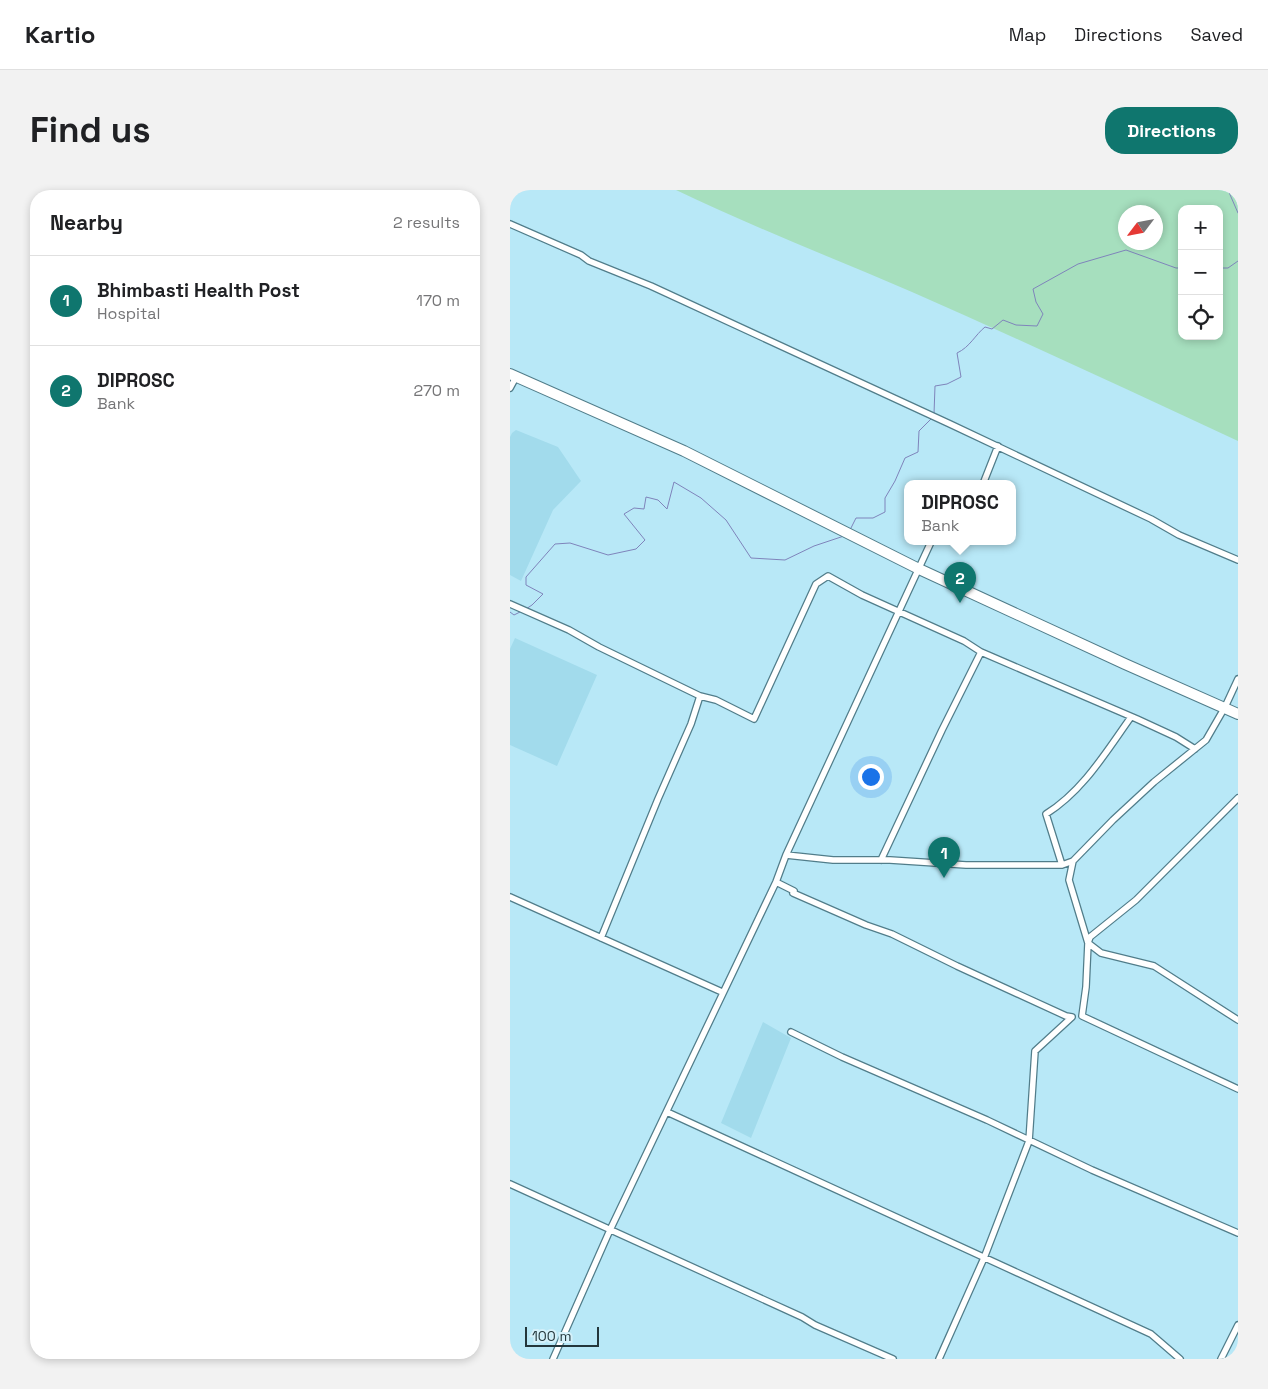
<!DOCTYPE html>
<html lang="en">
<head>
<meta charset="utf-8">
<style>
  :root { --surface:#fff; --page:#f2f2f2; --text:#202124; --muted:#757577; --line:#e0e0e0; --accent:#0f766e }
  body { margin:0; font-family:"Space Grotesk",sans-serif; background:var(--page); color:var(--text) }
  .controls { position:absolute; right:15px; top:15px; display:grid; overflow:hidden; border-radius:10px; box-shadow:0 2px 8px #0003 }
  .controls button { width:45px; height:45px; display:grid; place-items:center; padding:0; border:0; border-bottom:1px solid var(--line); background:var(--surface); color:var(--text); font:25px sans-serif }
  .compass { position:absolute; left:608px; top:15px; width:45px; height:45px; border-radius:50%; background:var(--surface); box-shadow:0 2px 8px #0003; rotate:238deg }
  .scale { position:absolute; left:15px; bottom:12px; width:74px; box-sizing:border-box; padding-left:5px; border:2px solid #23363b; border-top:0; font-size:14px; line-height:18px; white-space:nowrap; color:#23363b; -webkit-text-stroke:4px #d5f1fa; paint-order:stroke }
  .you { position:absolute; left:360px; top:586px; width:18px; height:18px; margin:-12px; border:4px solid #fff; border-radius:50%; background:#1a73e8; box-shadow:0 0 0 8px #1a73e833 }
  .badge { display:grid; place-items:center; width:32px; height:32px; border-radius:50%; background:var(--accent); color:#fff; font-size:16px; font-weight:700 }
  .pin { position:absolute; translate:-50% -41px; filter:drop-shadow(0 1px 2px #0008) }
  .pin::after { content:''; position:absolute; top:26px; width:18px; height:15px; background:inherit; clip-path:polygon(0 0,100% 0,50% 100%) }
  .popup { position:absolute; left:394px; top:290px; width:112px; height:65px; box-sizing:border-box; display:grid; place-content:center; border-radius:10px; background:var(--surface); filter:drop-shadow(0 1px 4px #0005); font-size:16px; white-space:nowrap; color:var(--muted) }
  .popup b { font-size:19px; color:var(--text) }
  .popup::after { content:''; position:absolute; left:50%; top:100%; margin-left:-10px; border:10px solid transparent; border-top-color:var(--surface) }
  .list { margin:0; padding:0; list-style:none }
  h2 { display:flex; justify-content:space-between; align-items:center; height:65px; margin:0; padding:0 20px; font-size:21px }
  h2 small { font-size:16px; font-weight:400; color:var(--muted) }
  .list li { display:grid; grid-template-columns:32px 1fr auto; gap:15px; align-items:center; box-sizing:border-box; height:90px; padding:0 20px; border-top:1px solid var(--line) }
  .list b { display:block; font-size:19px; white-space:nowrap }
  .list p { margin:0; font-size:16px; white-space:nowrap; color:var(--muted) }
  .list em { font-size:16px; font-style:normal; color:var(--muted) }
  .icon { flex:none; width:28px; height:28px; fill:none; stroke:currentColor; stroke-width:2; stroke-linecap:round; stroke-linejoin:round }
  .map { position:relative; flex:none; width:728px; height:1169px; overflow:hidden; border-radius:20px }
  header { display:flex; align-items:center; gap:30px; box-sizing:border-box; height:70px; padding:0 25px; background:var(--surface); border-bottom:1px solid var(--line) }
  header strong { font-size:24px }
  nav { display:flex; gap:28px; margin-inline-start:auto; font-size:18px }
  .intro { display:flex; align-items:center; justify-content:space-between; box-sizing:border-box; height:120px; padding:0 30px }
  h1 { margin:0; font-size:35px }
  .button { padding:12px 22px; border-radius:20px; background:var(--accent); color:#fff; font-size:18px; font-weight:700 }
  main { display:flex; gap:30px; padding:0 30px }
  aside { flex:1; background:var(--surface); border-radius:20px; box-shadow:0 2px 8px #0003 }
  .map>svg:first-child { display:block }
  .built { fill:#a2dbec }
  .green { fill:#a6dfbe; fill-rule:evenodd }
  .lines { fill:none; stroke-linecap:round; stroke-linejoin:round }
  .stream { stroke:#7f84bb; stroke-width:1 }
  .minor-casing { stroke:#517d8a; stroke-width:8 }
  .primary-casing { stroke:#517d8a; stroke-width:12 }
  .minor { stroke:#fff; stroke-width:5.5 }
  .primary { stroke:#fff; stroke-width:10 }
</style>
</head>
<body>
<header>
<strong>Kartio</strong>
<nav><a>Map</a><a>Directions</a><a>Saved</a></nav>
</header>
<div class="intro"><h1>Find us</h1><a class="button">Directions</a></div>
<main>
<aside>
<h2>Nearby<small>2 results</small></h2>
<ul class="list">
<li><span class="badge">1</span><div><b>Bhimbasti Health Post</b><p>Hospital</p></div><em>170 m</em></li>
<li><span class="badge">2</span><div><b>DIPROSC</b><p>Bank</p></div><em>270 m</em></li>
</ul>
</aside>
<div class="map">
<svg width="728" height="1169" viewBox="0 0 728 1169">
  <rect width="100%" height="100%" fill="#b8e8f7"/>
  <!-- built -->
  <path class="built" d="M6,240L48,257L71,291L43,320L11,391L0,385V247L2,243Z
    M5,448L87,485L47,576L0,555V459Z
    M253,832L281,848L241,948L211,933Z"/>
  <!-- green -->
  <path class="green" d="M166,0H728V251C620,201 511,150 402,102C323,68 243,37 166,0ZM672,19H709V146H672ZM616,22H646V52H616Z"/>
  <g class="lines">
    <!-- stream -->
    <path class="stream" d="M718,0L728,23
      M709,78H718L728,71
      M424,224L425,196L437,194L451,187L447,163C460,157 465,145 475,137L482,139L493,130L506,135L527,136L533,124L526,112L523,99L568,74L616,60L666,78H672
      M340,340L346,328H363L375,322V308L385,291L395,268L408,262L409,241L422,228
      M16,419L22,415L33,404L16,395V387L45,354L60,353L98,365L126,359L135,350L114,324L124,318L134,319L136,307L148,310L157,319L164,292L191,308L216,330L241,368L275,370L304,356L334,346
      M0,422L4,425L10,422"/>
    <!-- minor casing -->
    <g class="minor-casing">
      <path id="minor" d="M0,34L71,65L79,71L141,96L440,234L641,329L669,345L728,370
        M0,198L6,187
        M473,294L488,256
        M0,414L59,440L89,457L190,506
        M728,608L626,710L580,747L578,753L591,763L644,776L728,830
        M276,665L323,670H380L456,675H552L563,671L603,630L644,592L696,550L715,517L728,489
        M371,670L432,540L471,462
        M563,671L559,690L578,753L576,797L572,826L728,899
        M552,675L536,624C573,601 596,562 621,527
        M266,692L284,701L283,703L356,735L382,744L447,776L556,826L562,827L525,861L519,951L474,1068L429,1169
        M0,707L212,802
        M91,748L148,609L181,534L190,506L206,510L244,529L306,394L318,386L352,405L454,451L471,462L627,529L666,547L685,559
        M281,842L332,867L477,930L582,980L728,1043
        M157,922L641,1144L670,1169
        M0,994L292,1127L305,1135L383,1169
        M43,1169L100,1040L266,692L276,665L421,352
        M711,1169L728,1135"/>
    </g>
    <!-- primary casing -->
    <g class="primary-casing">
      <path id="primary" d="M0,184L174,261L409,379L615,474L728,524"/>
    </g>
    <!-- minor -->
    <use href="#minor" class="minor"/>
    <!-- primary -->
    <use href="#primary" class="primary"/>
  </g>
</svg>
<div class="controls">
<button>+</button>
<button>−</button>
<button><svg class="icon" aria-label="locate" viewBox="0 0 24 24"><circle cx="12" cy="12" r="6"/><path d="M12 2v4M12 18v4M2 12h4M18 12h4"/></svg></button>
</div>
<svg class="compass" viewBox="-18 -18 36 36"><path d="M0-13l5 13h-10z" fill="#e53935"/><path d="M0 13l5-13h-10z" fill="#757577"/></svg>
<div class="scale">100 m</div>
<div class="you"></div>
<div class="pin badge" style="left:434px;top:688px">1</div>
<div class="pin badge" style="left:450px;top:413px">2</div>
<div class="popup"><b>DIPROSC</b>Bank</div>
</div>
</main>
</body>
</html>
